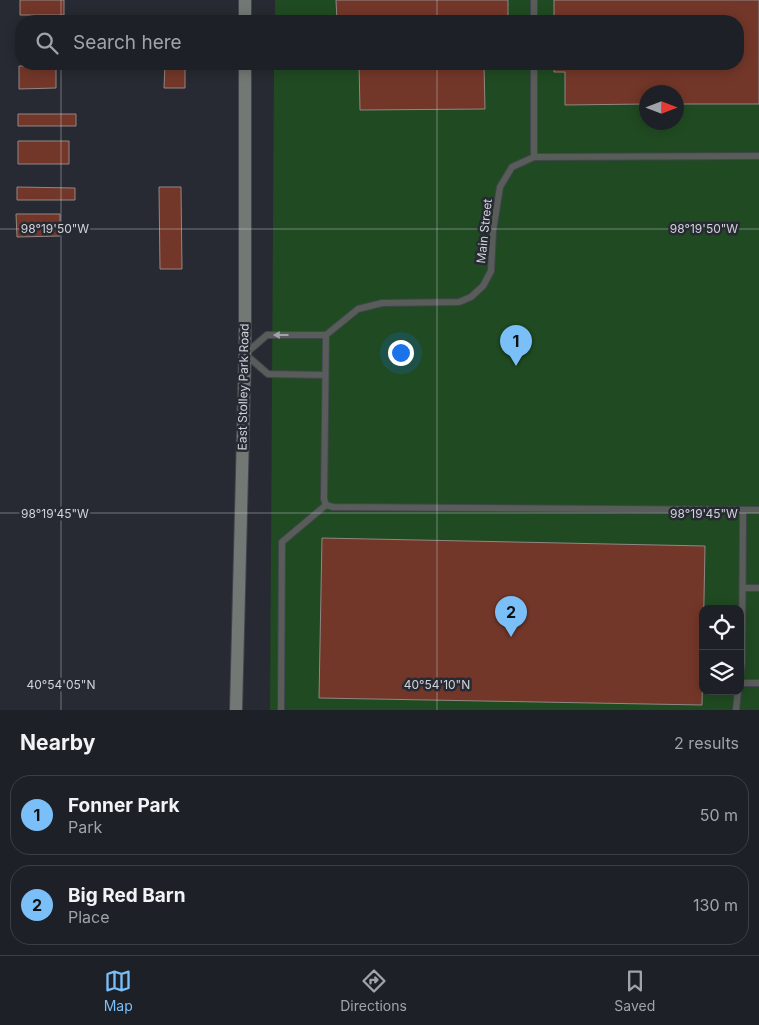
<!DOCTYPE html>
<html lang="en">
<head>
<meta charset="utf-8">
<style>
  :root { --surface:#1d2026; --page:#2a2d32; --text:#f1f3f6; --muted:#a0a3a7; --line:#3b3e43; --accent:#7abff8 }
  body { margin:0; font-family:Inter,sans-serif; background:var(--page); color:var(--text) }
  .controls { position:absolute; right:15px; bottom:15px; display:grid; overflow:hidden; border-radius:10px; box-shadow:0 2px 12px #0003 }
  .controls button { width:45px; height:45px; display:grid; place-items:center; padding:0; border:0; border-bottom:1px solid var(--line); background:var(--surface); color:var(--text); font:25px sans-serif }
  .compass { position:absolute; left:639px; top:85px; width:45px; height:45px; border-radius:50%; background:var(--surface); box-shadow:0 2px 12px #0003; rotate:90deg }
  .you { position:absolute; left:400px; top:352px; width:18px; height:18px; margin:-12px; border:4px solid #fff; border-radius:50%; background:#1a73e8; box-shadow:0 0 0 8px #1a73e833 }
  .badge { display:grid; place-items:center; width:32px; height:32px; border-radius:50%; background:var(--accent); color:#111; font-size:16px; font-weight:700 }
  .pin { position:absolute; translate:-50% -41px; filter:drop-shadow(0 1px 2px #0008) }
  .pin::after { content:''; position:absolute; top:26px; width:18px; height:15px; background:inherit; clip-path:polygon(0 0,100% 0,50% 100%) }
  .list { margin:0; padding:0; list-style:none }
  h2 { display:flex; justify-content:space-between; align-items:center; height:65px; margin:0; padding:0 20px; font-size:21px }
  h2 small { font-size:16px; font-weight:400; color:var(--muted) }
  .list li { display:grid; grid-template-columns:32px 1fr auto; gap:15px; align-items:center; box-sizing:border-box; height:80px; margin:0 10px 10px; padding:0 10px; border:1px solid var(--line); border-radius:20px }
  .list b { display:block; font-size:19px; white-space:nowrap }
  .list p { margin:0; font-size:16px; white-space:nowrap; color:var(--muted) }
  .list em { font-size:16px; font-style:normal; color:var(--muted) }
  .icon { flex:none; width:28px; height:28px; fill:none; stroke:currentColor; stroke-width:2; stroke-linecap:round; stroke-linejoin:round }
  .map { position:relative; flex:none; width:759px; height:710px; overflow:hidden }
  .search { position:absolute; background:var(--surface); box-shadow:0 2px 12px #0003; left:15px; right:15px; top:15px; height:55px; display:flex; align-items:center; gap:12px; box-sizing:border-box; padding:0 18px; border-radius:20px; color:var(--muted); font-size:19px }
  .sheet { height:245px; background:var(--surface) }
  nav { display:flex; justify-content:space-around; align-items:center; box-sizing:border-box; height:70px; border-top:1px solid var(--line); background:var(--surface); font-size:14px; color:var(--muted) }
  nav a { display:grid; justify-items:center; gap:2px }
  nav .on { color:var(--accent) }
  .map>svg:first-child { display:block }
  .green { fill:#204a22; fill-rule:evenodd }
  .building { fill:#733729; stroke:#928684 }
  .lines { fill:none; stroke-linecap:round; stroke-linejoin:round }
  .lane-casing { stroke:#42454d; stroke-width:8 }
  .secondary-casing { stroke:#42454d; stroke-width:14 }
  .lane { stroke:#585d5a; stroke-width:6 }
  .secondary { stroke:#727975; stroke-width:12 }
  .oneway { fill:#a0a4a6 }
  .ticks { fill:none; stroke:#d0d3d8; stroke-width:1; stroke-opacity:0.45 }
  .labels { text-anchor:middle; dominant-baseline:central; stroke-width:5; stroke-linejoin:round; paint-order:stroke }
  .street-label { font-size:12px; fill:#d0d3d8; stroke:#272a32 }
  .ticks-label { font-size:12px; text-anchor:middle; fill:#d0d3d8; stroke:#272a32; stroke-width:5; stroke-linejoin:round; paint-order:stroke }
</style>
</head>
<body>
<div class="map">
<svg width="759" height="710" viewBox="0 0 759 710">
  <rect width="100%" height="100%" fill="#272a32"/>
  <!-- green -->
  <path class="green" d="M275,0H759V710H270L274,64H738V21H275ZM646,92H676V122H646ZM703,609H740V691H703Z"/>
  <!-- building -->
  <path class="building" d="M20,0H64V15H20Z
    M336,0H508V21H337Z
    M554,0H759V104H676V92H646V104L565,105V72H554V64H738V21H554Z
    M165,64H185V88H164Z
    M359,64H484L485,109L360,110Z
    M19,66H56V88L19,89Z
    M18,114H76V126H18Z
    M18,141H69V164H18Z
    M17,187L75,188V200H17Z
    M159,187H181L182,269H160Z
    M16,214H60V236L17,237Z
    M322,538L705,546L702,705L319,698Z"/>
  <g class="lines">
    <!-- lane casing -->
    <g class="lane-casing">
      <path id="lane" d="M534,0V21
        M534,64V157
        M326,335L324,499L326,505L333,507L759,510
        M326,335L358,309L382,303L459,302L471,297L483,286L491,271L493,231L500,187L512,167L534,157L759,156
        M325,375L268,374L245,354L267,335H326
        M743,588H759
        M740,677L742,663L743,511
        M740,683H759
        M281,710L282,542L326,505
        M736,710L738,691"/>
    </g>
    <!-- secondary casing -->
    <g class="secondary-casing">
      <path id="secondary" d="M245,0V21
        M236,710L245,354V64"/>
    </g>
    <!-- lane -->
    <use href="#lane" class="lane"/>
    <!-- secondary -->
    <use href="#secondary" class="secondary"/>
  </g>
  <!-- one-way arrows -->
  <defs><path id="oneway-solid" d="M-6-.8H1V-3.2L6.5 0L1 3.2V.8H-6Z" transform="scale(1.25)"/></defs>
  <use class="oneway" href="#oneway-solid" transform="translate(281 335) rotate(-180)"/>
  <!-- ticks -->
  <path class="ticks" d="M61,0V21M437,0V21M61,64V710M437,64V710M0,229H759M0,513H759"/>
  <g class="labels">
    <!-- street labels -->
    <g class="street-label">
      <text transform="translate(484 231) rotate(-84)">Main Street</text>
      <text transform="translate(243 387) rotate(-89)">East Stolley Park Road</text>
    </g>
  </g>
  <g class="ticks-label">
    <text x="704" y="233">98°19'50"W</text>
    <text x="55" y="233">98°19'50"W</text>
    <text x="704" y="518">98°19'45"W</text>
    <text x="55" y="518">98°19'45"W</text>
    <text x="61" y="689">40°54'05"N</text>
    <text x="437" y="689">40°54'10"N</text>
  </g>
</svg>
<div class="controls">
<button><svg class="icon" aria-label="locate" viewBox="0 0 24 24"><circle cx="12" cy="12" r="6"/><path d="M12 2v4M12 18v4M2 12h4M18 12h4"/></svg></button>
<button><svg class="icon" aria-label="layers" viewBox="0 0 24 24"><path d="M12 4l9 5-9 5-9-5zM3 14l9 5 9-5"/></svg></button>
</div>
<svg class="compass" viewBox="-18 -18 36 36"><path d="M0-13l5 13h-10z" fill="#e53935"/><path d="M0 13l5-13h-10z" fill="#a0a3a7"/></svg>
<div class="you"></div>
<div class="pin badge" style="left:516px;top:366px">1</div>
<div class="pin badge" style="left:511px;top:637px">2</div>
<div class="search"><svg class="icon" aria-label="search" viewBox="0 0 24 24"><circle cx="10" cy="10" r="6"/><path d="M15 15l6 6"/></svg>Search here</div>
</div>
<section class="sheet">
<h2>Nearby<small>2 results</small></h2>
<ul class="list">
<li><span class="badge">1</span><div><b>Fonner Park</b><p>Park</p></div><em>50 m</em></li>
<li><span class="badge">2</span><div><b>Big Red Barn</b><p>Place</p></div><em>130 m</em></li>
</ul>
</section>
<nav>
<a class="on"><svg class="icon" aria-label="map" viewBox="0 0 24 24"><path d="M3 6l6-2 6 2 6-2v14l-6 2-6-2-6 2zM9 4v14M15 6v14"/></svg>Map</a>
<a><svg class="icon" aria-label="directions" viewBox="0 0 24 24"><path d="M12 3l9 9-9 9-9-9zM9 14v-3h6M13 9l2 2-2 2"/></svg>Directions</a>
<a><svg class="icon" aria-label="saved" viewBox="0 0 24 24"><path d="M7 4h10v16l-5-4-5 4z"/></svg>Saved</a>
</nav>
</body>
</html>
